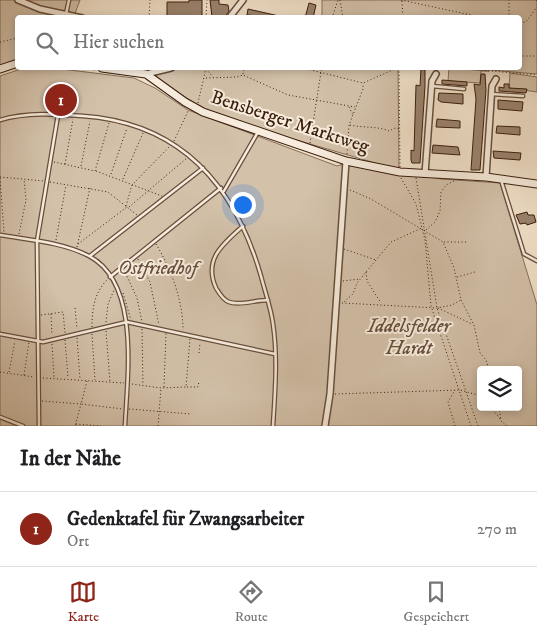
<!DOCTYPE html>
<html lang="de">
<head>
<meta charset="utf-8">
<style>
  :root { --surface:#fff; --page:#f2f2f2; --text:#202124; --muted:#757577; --line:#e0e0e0; --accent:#8f2418 }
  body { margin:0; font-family:"IM FELL DW Pica",serif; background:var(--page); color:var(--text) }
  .controls { position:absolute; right:15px; bottom:15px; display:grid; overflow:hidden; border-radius:5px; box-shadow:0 2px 8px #0003 }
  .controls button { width:45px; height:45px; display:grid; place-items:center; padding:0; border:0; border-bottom:1px solid var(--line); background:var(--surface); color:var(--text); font:25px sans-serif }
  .you { position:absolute; left:242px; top:204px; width:18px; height:18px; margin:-12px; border:4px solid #fff; border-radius:50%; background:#1a73e8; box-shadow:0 0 0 8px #1a73e833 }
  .badge { display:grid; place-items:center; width:32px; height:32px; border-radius:50%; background:var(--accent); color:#fff; font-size:16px; font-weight:700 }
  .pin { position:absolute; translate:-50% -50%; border:2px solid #fff; box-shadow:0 1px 5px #0006 }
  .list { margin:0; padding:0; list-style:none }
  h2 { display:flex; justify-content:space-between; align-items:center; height:65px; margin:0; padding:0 20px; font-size:21px }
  h2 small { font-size:16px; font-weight:400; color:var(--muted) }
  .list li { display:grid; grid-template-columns:32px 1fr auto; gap:15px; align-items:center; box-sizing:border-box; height:75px; padding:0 20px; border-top:1px solid var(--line) }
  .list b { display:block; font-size:19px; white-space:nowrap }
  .list p { margin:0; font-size:16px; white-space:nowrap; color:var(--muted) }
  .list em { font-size:16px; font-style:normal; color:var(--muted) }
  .icon { flex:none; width:28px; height:28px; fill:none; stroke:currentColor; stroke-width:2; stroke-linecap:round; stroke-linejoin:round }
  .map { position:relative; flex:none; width:537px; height:426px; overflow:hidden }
  .search { position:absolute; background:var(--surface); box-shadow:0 2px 8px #0003; left:15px; right:15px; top:15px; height:55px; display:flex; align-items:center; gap:12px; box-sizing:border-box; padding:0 18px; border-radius:5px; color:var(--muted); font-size:19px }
  .sheet { height:140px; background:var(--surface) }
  nav { display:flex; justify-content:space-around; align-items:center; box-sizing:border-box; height:70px; border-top:1px solid var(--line); background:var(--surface); font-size:14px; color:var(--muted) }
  nav a { display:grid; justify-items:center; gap:2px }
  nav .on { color:var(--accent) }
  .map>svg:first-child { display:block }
  .green { fill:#d3c1aa; stroke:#866f5a; fill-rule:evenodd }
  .building { fill:#9a836f; stroke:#3a1d0b }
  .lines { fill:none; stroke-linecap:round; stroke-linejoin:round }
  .lane-casing { stroke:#684e3b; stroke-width:5 }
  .street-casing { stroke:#684e3b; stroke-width:8 }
  .secondary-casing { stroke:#3a1d0b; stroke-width:9 }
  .path { stroke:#3a1d0b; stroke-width:1; stroke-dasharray:1 2.5; stroke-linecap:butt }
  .lane { stroke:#f7ecdd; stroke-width:2.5 }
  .street { stroke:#f7ecdd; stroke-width:5 }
  .secondary { stroke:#f7ecdd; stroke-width:7 }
  .labels { text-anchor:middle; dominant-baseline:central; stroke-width:4; stroke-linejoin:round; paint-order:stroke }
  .street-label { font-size:19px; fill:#3a1d0b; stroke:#f7ecdd }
  .park-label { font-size:19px; font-style:italic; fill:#684e3b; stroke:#f7ecdd }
</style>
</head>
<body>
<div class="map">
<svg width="537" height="426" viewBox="0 0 537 426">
  <rect width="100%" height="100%" fill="#f2e2cb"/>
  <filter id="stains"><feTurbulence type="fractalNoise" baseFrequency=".004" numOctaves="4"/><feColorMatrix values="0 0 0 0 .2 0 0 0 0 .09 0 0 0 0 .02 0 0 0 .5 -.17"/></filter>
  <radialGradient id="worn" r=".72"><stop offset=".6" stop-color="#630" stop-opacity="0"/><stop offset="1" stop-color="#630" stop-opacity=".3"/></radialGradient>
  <!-- green -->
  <path class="green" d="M0,0H15L32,8L75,17L18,18L17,60L0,65Z
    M23,0H80L74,16L32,5Z
    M322,0H537V74L467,68H520V18L322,17Z
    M24,68L62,69L134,78L155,88L188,110L337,166L347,163L441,179L500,183L537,305V426H0V76ZM481,370H518V407H481Z
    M178,68H398L399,170L259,129L207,110L178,93L154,76Z
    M449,68L489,71H481L480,83L448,81Z
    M510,73L537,77V92L509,88Z"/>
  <!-- building -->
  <path class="building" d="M189,0H202V18H167V2H189Z
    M210,0H219V4L228,5L229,11L225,17H212Z
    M309,3L316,5L313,18H305Z
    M248,9L279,16V18L247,15Z
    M421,69L425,70V86L420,163H412L411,160V150L414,151L416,85L420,86Z
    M481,74H485L486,90L480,170H471L476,99L474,84L480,85Z
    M442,80L467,82V86L442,84Z
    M504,84H509V88L527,89L526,93L499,91V87L504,88Z
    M439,93L463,94V104L441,102L438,100Z
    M498,100L523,102L522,111L498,109Z
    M437,119L460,121V128L436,127Z
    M497,126L520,127V135L496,133Z
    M433,145L458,147L460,155L432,153Z
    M493,151L521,153L520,160L494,158Z
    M527,212L528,215H534L536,222L527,225L526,223L520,224L516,215Z"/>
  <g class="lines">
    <!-- lane casing -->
    <g class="lane-casing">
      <path id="lane" d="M66,14L69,0
        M432,86L464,89
        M492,94L523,96
        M0,120C27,112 55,114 83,116C182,123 235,186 261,276C265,292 271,308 273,324C278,358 275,392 273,426
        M501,180L524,254L537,261
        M224,191L258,132
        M243,226C223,244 203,259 216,288C219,293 223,300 229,302C239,306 256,300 268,300
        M0,235C29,240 62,242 89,256C141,283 127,378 125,426
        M90,256L203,168
        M110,277L221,188
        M0,334L43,342L127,322L275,354
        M0,417L23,426
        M39,426L37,241L58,115"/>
    </g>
    <!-- street casing -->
    <g class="street-casing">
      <path id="street" d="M18,0L40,9L82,18
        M229,18L243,0
        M146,74L171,68
        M425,174L432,81L436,74
        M486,177L492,86L496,79
        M325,426L330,394L346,161"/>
    </g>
    <!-- secondary casing -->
    <g class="secondary-casing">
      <path id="secondary" d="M102,68L146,74L185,102L203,112L346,161L400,172L486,177L537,184
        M0,69L18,63"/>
    </g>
    <!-- path -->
    <path class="path" d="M340,0L343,18
      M401,0L485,18
      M536,0L537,1
      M402,1L403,18
      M149,18L150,0
      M206,18L207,0
      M332,18L338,0
      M509,18V0
      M520,23L526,22L537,7
      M0,42L18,38
      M520,54L523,56H537
      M76,68L96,70
      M303,68L363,83L397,68
      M399,68L400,167
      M457,68L537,75
      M206,69L213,77
      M243,74L244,68
      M206,78L237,77L243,75L288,95L355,107
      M198,103L206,68
      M349,107L353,115
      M58,112L60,100H62L60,112
      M350,125C363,128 378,126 389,131L395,128L399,129
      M174,141L188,111
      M310,143L321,72L323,68
      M347,154L349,125L363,89V83
      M54,162L95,171L109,123
      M65,164L73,119
      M81,166L90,121
      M96,171L162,196
      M111,174L127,128
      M0,177L44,181
      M0,178L4,232
      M401,178L416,204L425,240L431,306L471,426
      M416,178L437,308L478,426
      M123,179L143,133
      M50,182L108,192L137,215
      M350,190L371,199L443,242L454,268L461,300L474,325L480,353L486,360L489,370
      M126,206L132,185L170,146
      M129,207L187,158
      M426,230L435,222L440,211L441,192L446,185L454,181
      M19,234L26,200L24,179
      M56,240L66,185
      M444,242H468
      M78,244L127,207
      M156,244C171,269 183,300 183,330
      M77,247L90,188
      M344,249L376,260
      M138,259L150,282L159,325
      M124,270L137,298L142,322
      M366,272L367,281L381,303
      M457,277L475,272
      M343,281L359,279
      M123,293L131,320
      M344,302L353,294L357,283L391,242L422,228
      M342,303L437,308L452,305L461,300
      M75,308L77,329
      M438,308L472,324
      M51,314L52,335
      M41,315L63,312L65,333
      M106,322L108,304L114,290
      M92,327C92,310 94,293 107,280
      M142,329L143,385
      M106,331L110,382
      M92,334L95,380
      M77,338L80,379
      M65,340L68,378
      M52,344L54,378
      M199,353L200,343
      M0,372L34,377
      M9,372L15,341
      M24,375L29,342
      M43,378L124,383
      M87,381L81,404L123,409
      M132,384L161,388L186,387L190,339
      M164,387L166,333
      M187,387H198L199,381
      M335,394L460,390L481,396
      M42,401L81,404L75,426
      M491,407L500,419
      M499,407L501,421L507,426
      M129,409L191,414
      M76,424L101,426
      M158,426L161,388
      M455,426L448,402L455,390"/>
    <!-- lane -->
    <use href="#lane" class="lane"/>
    <!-- street -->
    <use href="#street" class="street"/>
    <!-- secondary -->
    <use href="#secondary" class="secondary"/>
  </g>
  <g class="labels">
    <!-- street labels -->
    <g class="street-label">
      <text transform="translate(290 122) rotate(18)">Bensberger Marktweg</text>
    </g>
    <!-- park labels -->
    <g class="park-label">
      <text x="158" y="268">Ostfriedhof</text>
      <text x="409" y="326">Iddelsfelder<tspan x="409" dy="22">Hardt</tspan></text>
    </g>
  </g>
  <rect width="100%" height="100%" filter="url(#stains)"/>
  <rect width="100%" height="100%" fill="url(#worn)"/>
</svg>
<div class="controls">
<button><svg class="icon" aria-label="layers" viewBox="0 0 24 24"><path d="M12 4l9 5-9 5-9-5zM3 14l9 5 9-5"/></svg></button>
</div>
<div class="you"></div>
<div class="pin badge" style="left:61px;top:100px">1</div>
<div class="search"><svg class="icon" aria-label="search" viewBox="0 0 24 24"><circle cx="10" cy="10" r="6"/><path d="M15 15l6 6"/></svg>Hier suchen</div>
</div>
<section class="sheet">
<h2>In der Nähe<small></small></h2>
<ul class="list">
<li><span class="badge">1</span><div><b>Gedenktafel für Zwangsarbeiter</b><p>Ort</p></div><em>270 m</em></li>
</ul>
</section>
<nav>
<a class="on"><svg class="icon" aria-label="map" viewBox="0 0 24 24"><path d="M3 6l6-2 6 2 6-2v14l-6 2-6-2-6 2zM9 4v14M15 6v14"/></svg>Karte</a>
<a><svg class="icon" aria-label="directions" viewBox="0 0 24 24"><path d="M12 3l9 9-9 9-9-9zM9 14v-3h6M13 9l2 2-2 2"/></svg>Route</a>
<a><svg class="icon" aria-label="saved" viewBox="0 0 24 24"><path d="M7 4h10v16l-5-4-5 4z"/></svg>Gespeichert</a>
</nav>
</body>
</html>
